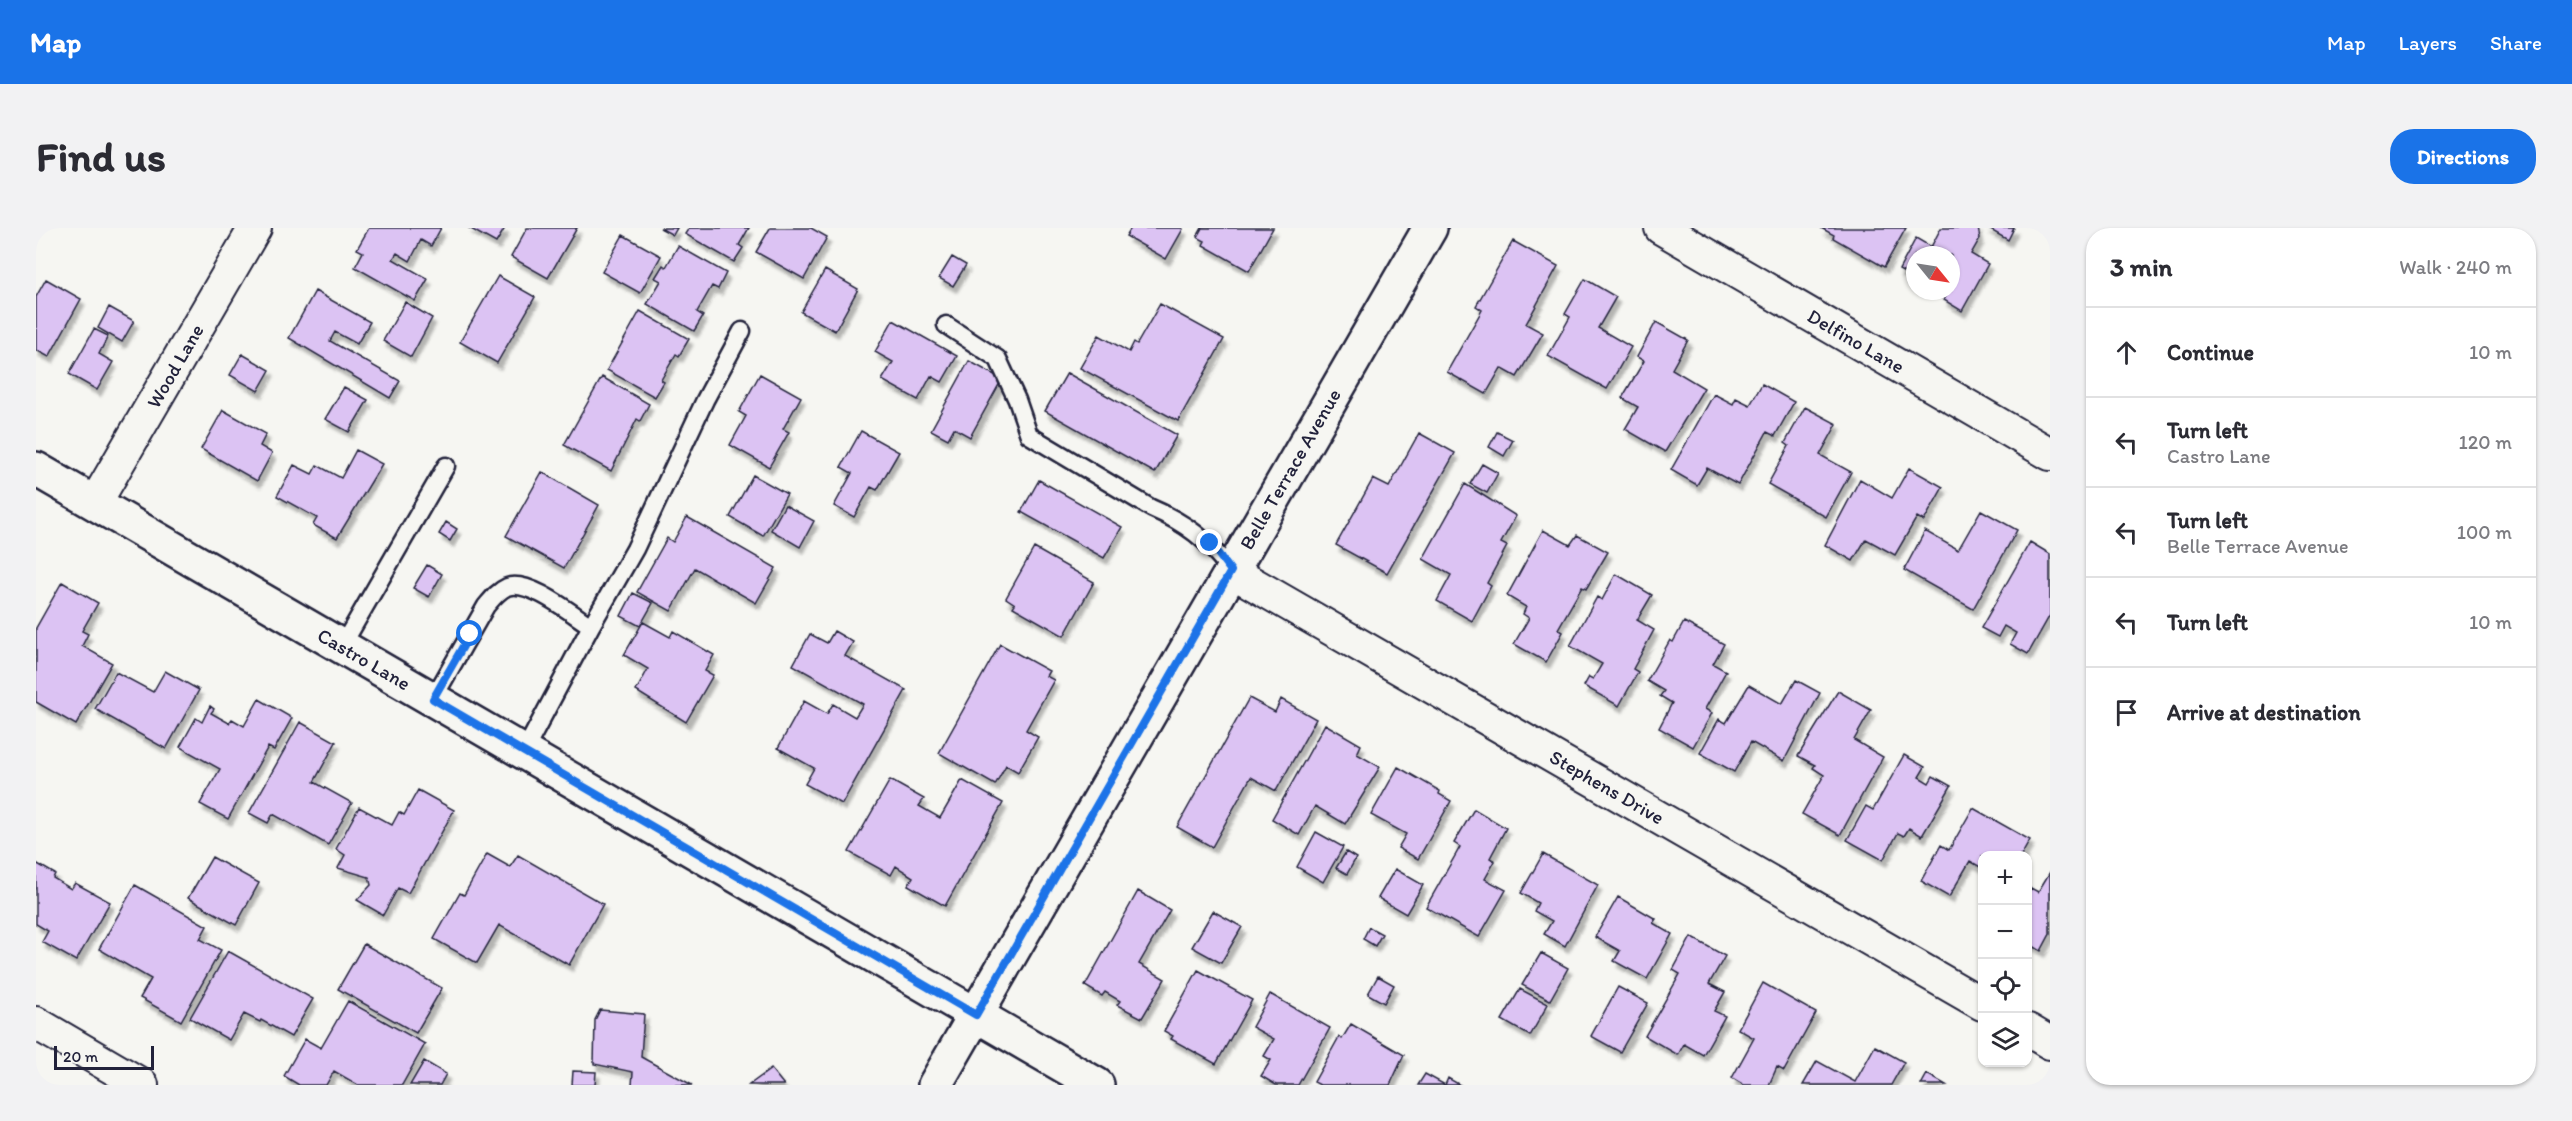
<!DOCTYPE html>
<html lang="en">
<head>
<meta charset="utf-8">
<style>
  :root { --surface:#fff; --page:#f2f2f3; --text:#2b2b33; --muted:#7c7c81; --line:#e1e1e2; --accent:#1a73e8 }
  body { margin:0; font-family:Itim,sans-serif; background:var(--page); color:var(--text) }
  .controls { position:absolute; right:18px; bottom:18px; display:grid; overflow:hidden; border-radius:12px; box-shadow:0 2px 4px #0004 }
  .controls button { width:54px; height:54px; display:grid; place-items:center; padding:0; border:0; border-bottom:2px solid var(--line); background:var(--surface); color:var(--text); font:30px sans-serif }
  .compass { position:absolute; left:1870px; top:18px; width:54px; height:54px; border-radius:50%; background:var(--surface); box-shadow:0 2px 4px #0004; rotate:120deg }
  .scale { position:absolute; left:18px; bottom:15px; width:100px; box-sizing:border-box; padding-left:6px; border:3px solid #22223b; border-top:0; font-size:16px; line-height:21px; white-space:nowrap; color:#22223b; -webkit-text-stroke:4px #f6f6f2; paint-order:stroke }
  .stop { position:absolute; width:18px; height:18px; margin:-14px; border:4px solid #1a73e8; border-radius:50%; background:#fff }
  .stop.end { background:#1a73e8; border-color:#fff; box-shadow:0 2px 6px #0008 }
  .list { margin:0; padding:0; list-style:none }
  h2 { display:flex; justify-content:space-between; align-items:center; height:78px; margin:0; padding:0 24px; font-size:26px }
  h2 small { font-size:20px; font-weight:400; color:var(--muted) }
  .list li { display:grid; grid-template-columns:39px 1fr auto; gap:18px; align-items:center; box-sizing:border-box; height:90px; padding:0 24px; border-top:2px solid var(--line) }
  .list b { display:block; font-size:22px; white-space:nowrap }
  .list p { margin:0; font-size:20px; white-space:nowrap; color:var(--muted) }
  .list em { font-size:20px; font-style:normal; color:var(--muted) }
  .icon { flex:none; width:33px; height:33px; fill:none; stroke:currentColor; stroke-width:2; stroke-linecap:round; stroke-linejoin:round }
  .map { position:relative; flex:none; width:2014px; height:857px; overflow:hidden; border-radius:24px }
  header { display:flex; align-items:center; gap:36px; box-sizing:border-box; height:84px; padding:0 30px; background:var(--accent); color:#fff }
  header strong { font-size:28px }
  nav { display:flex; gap:33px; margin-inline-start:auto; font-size:21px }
  .intro { display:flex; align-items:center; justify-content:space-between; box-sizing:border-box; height:144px; padding:0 36px }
  h1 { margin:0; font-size:42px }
  .button { padding:15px 27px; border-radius:24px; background:var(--accent); color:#fff; font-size:21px; font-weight:700 }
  main { display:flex; gap:36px; padding:0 36px }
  aside { flex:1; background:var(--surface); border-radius:24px; box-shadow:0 2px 4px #0004 }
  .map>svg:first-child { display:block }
  .building { fill:#dcc3f3; stroke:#22223b; stroke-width:1.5; filter:url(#shadow) }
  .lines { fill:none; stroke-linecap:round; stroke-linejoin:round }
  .lane-casing { stroke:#22223b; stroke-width:21 }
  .street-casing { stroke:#22223b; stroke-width:36 }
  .secondary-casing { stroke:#22223b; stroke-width:38 }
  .lane { stroke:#f6f6f2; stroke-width:16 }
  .street { stroke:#f6f6f2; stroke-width:32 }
  .secondary { stroke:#f6f6f2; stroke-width:33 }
  .route { stroke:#1a73e8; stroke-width:8 }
  .labels { text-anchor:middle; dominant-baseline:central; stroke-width:4.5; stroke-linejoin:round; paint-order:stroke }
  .street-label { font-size:20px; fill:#22223b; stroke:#f6f6f2 }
</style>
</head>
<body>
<header>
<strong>Map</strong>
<nav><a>Map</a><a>Layers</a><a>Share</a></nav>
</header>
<div class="intro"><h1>Find us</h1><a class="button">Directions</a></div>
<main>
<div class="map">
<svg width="2014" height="857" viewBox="0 0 2014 857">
  <defs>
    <filter id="shadow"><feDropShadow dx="3.5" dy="6" stdDeviation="1.5" flood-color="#0004"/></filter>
  </defs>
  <rect width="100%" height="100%" fill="#f6f6f2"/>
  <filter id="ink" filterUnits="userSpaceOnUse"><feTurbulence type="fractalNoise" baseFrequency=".0167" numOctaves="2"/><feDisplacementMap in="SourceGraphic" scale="12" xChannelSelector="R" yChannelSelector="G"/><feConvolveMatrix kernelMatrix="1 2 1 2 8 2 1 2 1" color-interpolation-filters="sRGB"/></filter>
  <g filter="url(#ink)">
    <!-- building -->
    <path class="building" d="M333,0H405L395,18L385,12L374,33L361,25L357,31L392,51L379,73L319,39L327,24L321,21Z
      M433,0H469L460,15Z
      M491,0H541L512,50L475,29Z
      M624,0H641L637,7Z
      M653,0H713L703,17L707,20L698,34L649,6Z
      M734,0H775L791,9L768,51L720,24Z
      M1095,0H1145L1147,1L1130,31L1090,8Z
      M1166,0H1237L1213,43L1167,17L1169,13L1161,9Z
      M1785,0H1870L1848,39L1797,10L1798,7Z
      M1905,0H1942L1944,10L1935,26L1952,36L1926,83L1908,72L1910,68L1901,63H1915V27H1879V51L1863,42L1880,10L1895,19Z
      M1951,0H1978L1972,12Z
      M587,7L625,28L604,65L566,44Z
      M1477,13L1522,38L1490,96L1507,105L1481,149L1465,140L1450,166L1411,144L1446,82L1440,78Z
      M642,18L690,45L682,61L676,58L661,84L667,88L658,103L611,76L625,53L619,50L627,37L630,39Z
      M916,29L930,37L917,58L903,50Z
      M789,42L822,61L799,103L765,84Z
      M462,48L499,69L461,135L424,114Z
      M10,51L45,71L13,129L0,122V69Z
      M1549,51L1580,69L1562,100L1595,119L1571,161L1512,128L1534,89L1529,86Z
      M279,63L334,94L321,116L299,104L294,113L364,153L354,170L253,110Z
      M369,74L396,90L375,129L347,113Z
      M1124,76L1188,111L1142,193L1044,140L1063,107L1093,124L1098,114L1101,116Z
      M73,79L98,93L86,114L62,100Z
      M604,83L653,111L643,128L640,126L625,152L628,154L619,169L571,142Z
      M857,92L921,128L906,154L895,148L882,172L846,152L857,134L839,124Z
      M1620,94L1652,112L1636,141L1668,160L1629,224L1589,201L1602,179L1586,170L1608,133L1601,129Z
      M58,101L72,108L63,126L77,134L61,162L33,146Z
      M206,126L234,142L222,163L194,147Z
      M933,133L966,151L934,209L918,200L912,211L895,202Z
      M1031,145L1141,207L1119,245L1009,183Z
      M724,146L765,169L747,201L753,204L733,239L694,217L710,188L703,184Z
      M566,149L613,176L604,193L601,191L575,243L528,217Z
      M1726,156L1758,174L1739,208L1731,204L1702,257L1671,240L1661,257L1635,242L1678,166L1697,176L1700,170L1714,177Z
      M308,159L332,172L313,204L289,191Z
      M1769,179L1801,196L1784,227L1815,244L1790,289L1732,256L1753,218L1749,215Z
      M187,182L230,206L224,218L236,225L221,253L165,221Z
      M825,203L863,224L841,262L835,259L818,289L798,278L816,245L805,239Z
      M1461,204L1477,212L1468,228L1453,219Z
      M1383,205L1419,225L1351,345L1300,317L1337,251L1353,259Z
      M320,222L346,236L301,310L277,297L281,290L241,268L258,237L276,246L281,237L305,250Z
      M1446,236L1462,245L1451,265L1434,256Z
      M1873,240L1907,259L1888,293L1881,289L1859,327L1830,311L1817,333L1789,317L1824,251L1856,270Z
      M506,244L563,277L528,340L470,308Z
      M717,247L751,266L727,308L694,289Z
      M1003,252L1086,299L1068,330L985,284Z
      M1429,256L1480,288L1465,315L1471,318L1451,355L1455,358L1436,393L1401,373L1415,347L1387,331Z
      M749,277L778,293L764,319L735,302Z
      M1945,282L1981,302L1937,381L1868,342L1889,303L1922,322Z
      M651,289L740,340L720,375L659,340L635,383L601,364L631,310L637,314Z
      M410,294L421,301L414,313L403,306Z
      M1507,302L1534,317L1541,307L1572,324L1550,361L1546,359L1522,401L1527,404L1510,434L1478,416L1493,390L1487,386L1490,379L1471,368Z
      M1994,314L2014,326V387L1992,426L1974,416L1980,405L1968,398L1962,409L1945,400Z
      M998,320L1058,354L1028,408L977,379L979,376L970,370Z
      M391,337L406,346L393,369L377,360Z
      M1580,346L1616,367L1601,392L1618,402L1597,441L1602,444L1583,478L1548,458L1553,449L1557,451L1566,436L1534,418L1561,369L1566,372Z
      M26,354L62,375L46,403L52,406L46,418L76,435L40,497L0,474V400Z
      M597,365L617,375L604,398L585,388Z
      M607,394L634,409L637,403L678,427L669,443L677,447L650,494L600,463L612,441L588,427Z
      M1648,394L1688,416L1677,436L1690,443L1669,481L1676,485L1657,519L1623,500L1636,475L1624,468L1628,463L1611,453L1634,412L1637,414Z
      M798,403L817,414L809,428L870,462L806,576L769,556L778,540L742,520L768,473L791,486L797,476L819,489L827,476L757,437L774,406L791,415Z
      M964,416L1013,443L1010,448L1018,452L990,502L1002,509L982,544L970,537L959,557L903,525Z
      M129,443L163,462L130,521L59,481L80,444L117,464Z
      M1760,452L1784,465L1748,533L1715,514L1698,544L1664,525L1683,491L1690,495L1713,457L1746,476Z
      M1802,463L1835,482L1818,512L1847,529L1804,607L1766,586L1788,547L1777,540L1779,537L1762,528Z
      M1213,470L1239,484L1245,471L1280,491L1240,563L1215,549L1176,619L1141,599Z
      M223,471L256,490L238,522L232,519L192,591L164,576L184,541L144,519L160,490L166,494L174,478L178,481L175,485L193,495L196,491L208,498Z
      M264,494L300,514L278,554L316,575L292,617L237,586L232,595L213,585Z
      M1289,496L1325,517L1321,526L1344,539L1309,596L1279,578L1263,607L1236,591Z
      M1868,527L1889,539L1883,549L1893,555L1897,548L1915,558L1886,608L1873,600L1868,608L1862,605L1847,632L1811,612L1830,578L1837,582Z
      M1362,539L1404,563L1403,566L1415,573L1382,631L1362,620L1370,606L1335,587Z
      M854,552L888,571L883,578L904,590L926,552L967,575L909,678L872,657L877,649L860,638L855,647L813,624Z
      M382,562L418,582L372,665L362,660L347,687L321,672L335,657L333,649L302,640L309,627L300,621L323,579L356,597L363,584L368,587Z
      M1937,580L1994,612L1985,628H1946V640L1934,633L1913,669L1885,653L1905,617L1913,622Z
      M1438,581L1470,600L1454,630L1459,633L1449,651L1470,662L1443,709L1390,679L1424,619L1418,615Z
      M1280,604L1307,619L1287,654L1261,639Z
      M1310,624L1320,630L1311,646L1300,640Z
      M451,626L474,639L482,627L567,676L533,737L463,697L441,735L398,711L424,665L428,667Z
      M1507,626L1562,657L1529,718L1508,706L1516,693L1498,683L1502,675L1485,665Z
      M176,629L223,655L200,697L152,670Z
      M0,635L19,646L17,650L35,661L39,655L74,674L40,733L6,714L12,703L0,696Z
      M1359,641L1387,657L1370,686L1342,670Z
      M2014,644V706L2005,723L1992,715V666L1995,660L2002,664Z
      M99,657L171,698L164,711L185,722L145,793L104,770L115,751L63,721Z
      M1102,663L1134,682L1103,736L1129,751L1106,790L1081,777L1084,773L1069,764L1066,768L1049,758Z
      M1582,669L1620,691L1617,695L1636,706L1611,751L1578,733L1584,723L1559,709Z
      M1177,683L1206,699L1185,735L1156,719Z
      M1333,699L1346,706L1339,718L1327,711Z
      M1655,709L1689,728L1673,756L1689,764L1678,783L1689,788L1667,827L1648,816L1642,827L1609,808L1644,746L1637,742Z
      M328,716L406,760L380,805L302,761Z
      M192,723L277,771L255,809L225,792L224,794L208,786L193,812L154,790Z
      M1505,725L1532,740L1514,772L1486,757Z
      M1162,742L1216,772L1180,836L1135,811L1137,808L1128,803Z
      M1342,748L1358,757L1348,775L1332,766Z
      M1727,755L1780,785L1748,843L1741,839L1733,857H1708L1696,850L1718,810L1702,801Z
      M1582,759L1612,775L1584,824L1555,808Z
      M1484,761L1512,776L1494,808L1466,792Z
      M1234,766L1294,800L1262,857H1240L1225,848L1235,832L1228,828L1238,811L1216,799Z
      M312,773L389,816L366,857H322L298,843L290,857H263L248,848L269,811L285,820Z
      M564,782L608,786L605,829L656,857H596L597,844L558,836L559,792Z
      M1315,796L1368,827L1354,857H1284L1278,854L1303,809L1306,811Z
      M1839,818L1868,834L1855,857H1767L1781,833L1819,854Z
      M388,833L410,846L404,857H374Z
      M735,841L748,857H713Z
      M537,843L560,844L559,857H536Z
      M1389,846L1409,857L1412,850L1424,857H1382Z
      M1891,846L1910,857H1885Z"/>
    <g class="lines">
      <!-- lane casing -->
      <g class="lane-casing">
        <path id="lane" d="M910,97L962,131L981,172L993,207L1115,280C1150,295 1172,312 1195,343
          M555,398L599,321L669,172L706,103
          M306,418L410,238
          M397,471L450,378C456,371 462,363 471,359C493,351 536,386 555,398L488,524"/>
      </g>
      <!-- street casing -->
      <g class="street-casing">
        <path id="street" d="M1625,0L2014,226
          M59,275L219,0
          M1195,343L1946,776
          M0,795L106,857
          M1992,802L2014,815"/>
      </g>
      <!-- secondary casing -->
      <g class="secondary-casing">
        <path id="secondary" d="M0,241L1061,857
          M899,857L1394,0"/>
      </g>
      <!-- lane -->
      <use href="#lane" class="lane"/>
      <!-- street -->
      <use href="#street" class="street"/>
      <!-- secondary -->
      <use href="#secondary" class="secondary"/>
    </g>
  </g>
  <g class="lines" filter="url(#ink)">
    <!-- route -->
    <path class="route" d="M434,406L397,471L940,787L1195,343L1174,315"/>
  </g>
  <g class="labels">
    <!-- street labels -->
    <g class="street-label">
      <text transform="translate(1820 113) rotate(30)">Delfino Lane</text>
      <text transform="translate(139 138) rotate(-60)">Wood Lane</text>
      <text transform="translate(1254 241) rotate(-60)">Belle Terrace Avenue</text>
      <text transform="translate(328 431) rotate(30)">Castro Lane</text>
      <text transform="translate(1571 559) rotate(30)">Stephens Drive</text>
    </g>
  </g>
</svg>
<div class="controls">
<button>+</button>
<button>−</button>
<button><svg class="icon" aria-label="locate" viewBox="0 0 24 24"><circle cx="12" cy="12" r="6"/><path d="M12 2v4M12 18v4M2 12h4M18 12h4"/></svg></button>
<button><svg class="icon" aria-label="layers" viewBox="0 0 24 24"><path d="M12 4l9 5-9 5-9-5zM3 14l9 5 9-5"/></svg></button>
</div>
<svg class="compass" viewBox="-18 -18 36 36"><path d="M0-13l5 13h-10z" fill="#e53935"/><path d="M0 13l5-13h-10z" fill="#7c7c81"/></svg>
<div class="scale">20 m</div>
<div class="stop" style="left:434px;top:406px"></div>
<div class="stop end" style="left:1174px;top:315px"></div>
</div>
<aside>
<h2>3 min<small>Walk · 240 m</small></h2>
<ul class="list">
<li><svg class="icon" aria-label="ahead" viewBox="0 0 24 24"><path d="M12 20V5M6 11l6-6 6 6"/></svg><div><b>Continue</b></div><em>10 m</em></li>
<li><svg class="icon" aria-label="left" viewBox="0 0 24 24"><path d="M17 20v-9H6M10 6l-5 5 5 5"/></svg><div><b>Turn left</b><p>Castro Lane</p></div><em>120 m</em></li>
<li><svg class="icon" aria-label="left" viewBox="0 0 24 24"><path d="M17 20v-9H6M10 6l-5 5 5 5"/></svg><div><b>Turn left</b><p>Belle Terrace Avenue</p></div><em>100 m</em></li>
<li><svg class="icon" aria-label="left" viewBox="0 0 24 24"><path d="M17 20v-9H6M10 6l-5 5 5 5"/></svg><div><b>Turn left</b></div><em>10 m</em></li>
<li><svg class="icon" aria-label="arrive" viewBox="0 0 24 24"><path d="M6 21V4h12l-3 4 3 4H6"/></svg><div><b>Arrive at destination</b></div></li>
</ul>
</aside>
</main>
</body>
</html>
